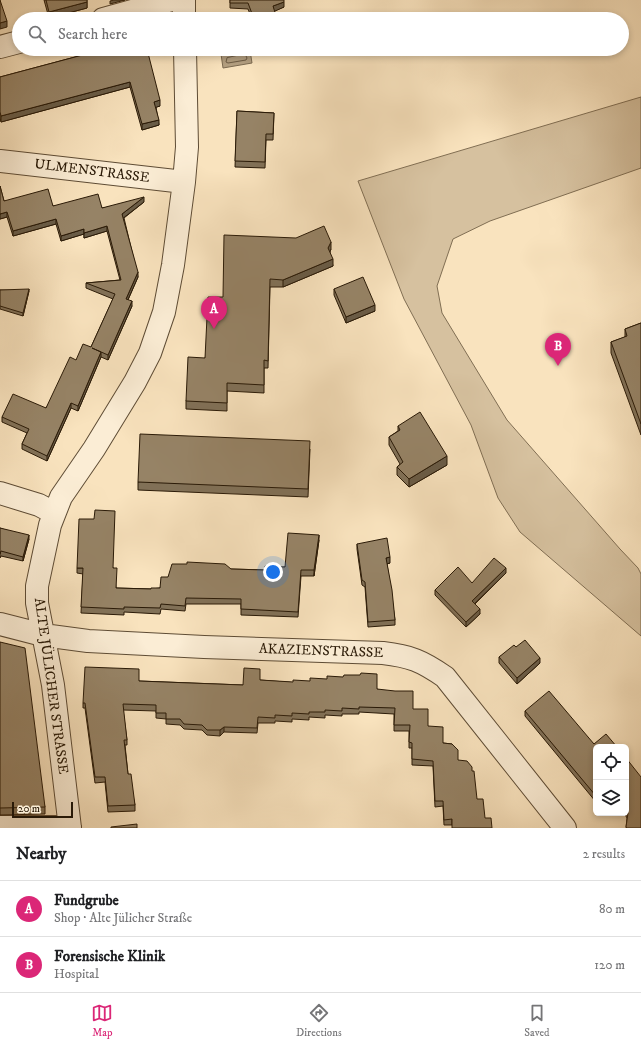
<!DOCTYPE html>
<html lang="en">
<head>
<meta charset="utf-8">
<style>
  :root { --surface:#fff; --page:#f2f2f2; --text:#202124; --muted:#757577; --line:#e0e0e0; --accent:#db2777 }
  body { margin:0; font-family:"IM FELL DW Pica",serif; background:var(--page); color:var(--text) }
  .controls { position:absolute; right:12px; bottom:12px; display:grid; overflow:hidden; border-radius:6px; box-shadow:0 2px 6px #0003 }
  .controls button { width:36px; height:36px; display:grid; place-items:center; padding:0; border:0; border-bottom:1px solid var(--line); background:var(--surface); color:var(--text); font:20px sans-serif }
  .scale { position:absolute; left:12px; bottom:10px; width:61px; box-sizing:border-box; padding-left:4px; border:2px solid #2a1a07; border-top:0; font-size:11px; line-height:14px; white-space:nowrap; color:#2a1a07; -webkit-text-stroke:3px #fbedd5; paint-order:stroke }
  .you { position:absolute; left:273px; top:572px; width:14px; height:14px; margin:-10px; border:3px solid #fff; border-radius:50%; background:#1a73e8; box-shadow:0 0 0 6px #1a73e833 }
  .badge { display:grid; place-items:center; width:26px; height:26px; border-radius:50%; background:var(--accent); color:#fff; font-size:13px; font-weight:700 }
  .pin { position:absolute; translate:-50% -33px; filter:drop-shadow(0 1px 2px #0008) }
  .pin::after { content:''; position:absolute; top:21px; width:14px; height:12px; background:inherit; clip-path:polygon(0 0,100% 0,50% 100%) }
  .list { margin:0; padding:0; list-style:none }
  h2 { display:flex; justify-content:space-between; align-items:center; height:52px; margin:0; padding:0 16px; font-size:17px }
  h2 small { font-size:13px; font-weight:400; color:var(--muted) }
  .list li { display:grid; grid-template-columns:26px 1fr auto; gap:12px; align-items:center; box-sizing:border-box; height:56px; padding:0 16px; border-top:1px solid var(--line) }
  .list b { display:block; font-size:15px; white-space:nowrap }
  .list p { margin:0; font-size:13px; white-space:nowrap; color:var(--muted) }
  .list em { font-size:13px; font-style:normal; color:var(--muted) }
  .icon { flex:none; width:22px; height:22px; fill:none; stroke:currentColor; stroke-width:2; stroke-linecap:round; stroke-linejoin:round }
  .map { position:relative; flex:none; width:641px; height:828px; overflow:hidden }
  .search { position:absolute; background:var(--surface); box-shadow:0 2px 6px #0003; left:12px; right:12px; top:12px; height:44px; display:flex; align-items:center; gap:10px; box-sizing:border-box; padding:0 14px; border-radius:22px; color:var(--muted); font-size:15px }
  .sheet { height:164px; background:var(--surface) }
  nav { display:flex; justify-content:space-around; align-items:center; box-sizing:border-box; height:56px; border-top:1px solid var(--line); background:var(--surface); font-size:11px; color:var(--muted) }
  nav a { display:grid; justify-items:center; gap:2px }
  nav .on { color:var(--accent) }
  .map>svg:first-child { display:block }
  .green { fill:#d6c19f; stroke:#806e53 }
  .water { fill:#b39f80; stroke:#7c6a50 }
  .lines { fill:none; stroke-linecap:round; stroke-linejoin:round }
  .shore { stroke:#6e5c44; stroke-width:1 }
  .minor-casing { stroke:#5e4c35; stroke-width:24 }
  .minor { stroke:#fbedd5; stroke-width:22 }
  .wall { fill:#817158; stroke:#2a1a07 }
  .shaded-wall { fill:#695c47; stroke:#2a1a07 }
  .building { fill:#968366; stroke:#2a1a07 }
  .labels { text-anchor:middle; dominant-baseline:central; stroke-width:3; stroke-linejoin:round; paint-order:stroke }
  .street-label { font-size:14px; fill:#2a1a07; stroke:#fbedd5 }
</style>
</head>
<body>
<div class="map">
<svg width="641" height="828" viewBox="0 0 641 828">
  <rect width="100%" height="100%" fill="#f9e3be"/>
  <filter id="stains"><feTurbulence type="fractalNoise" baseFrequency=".005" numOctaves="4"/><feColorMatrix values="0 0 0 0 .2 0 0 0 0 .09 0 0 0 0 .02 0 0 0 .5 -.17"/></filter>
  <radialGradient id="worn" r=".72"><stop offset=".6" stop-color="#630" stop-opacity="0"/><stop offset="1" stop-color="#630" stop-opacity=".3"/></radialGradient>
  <!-- green -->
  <path class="green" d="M641,97V168L490,221L453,239L437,286L442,313L507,420L620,549L638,568L641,574V636L520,532L498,498L471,425L404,299L358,181Z"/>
  <!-- water -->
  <path class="water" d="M250,50L252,63L223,68L221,54Z"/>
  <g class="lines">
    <!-- shore -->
    <path class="shore" d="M245,54L247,58L246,60L228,63L226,62L227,58Z"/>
    <!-- minor casing -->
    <g class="minor-casing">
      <path id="minor" d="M184,0V19
        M103,19L172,0
        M0,47L19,42
        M0,161L184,182
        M0,493L39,505L54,513
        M0,624L43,635L88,641L204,647L383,653C410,656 422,661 445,677L565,828
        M0,827H70
        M70,828L53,685L37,603V586L50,525L61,497L94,449L135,382L150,353L164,312L173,265L184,182L187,147L185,49"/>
    </g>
    <!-- minor -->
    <use href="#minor" class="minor"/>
  </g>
  <!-- wall -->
  <path class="wall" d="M44,0H87V8L49,18Z
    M230,0L284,7L274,11L277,19H252L248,9L230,8Z
    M105,49L160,106L156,107L159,125L142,130L130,87L1,122L0,118V77Z
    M237,111L274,113L273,140H266L265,168L235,167Z
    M0,186L4,201L53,206L102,208L144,202L124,218L138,277L128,300L132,306L108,360L101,357L78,411L71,408L47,461L22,449V444L27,433L2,422V417L46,408L76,360L91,347L113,299L86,288V283L120,280L107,231L84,238V234L61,241L56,224L13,236L7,217L0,219Z
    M331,249L330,252L333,266L283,287H270L268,368H264V393L227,391V411L186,409V401L205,358L223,297Z
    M334,289L375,311L346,323L334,295Z
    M0,290L29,291L23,316L0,309Z
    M641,323V435L611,353V342L625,337V329Z
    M398,426L447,465L409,487L397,475V467L400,464L389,445V437L398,431Z
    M310,449L308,497L138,490V482Z
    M0,528L29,539L23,561L1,556L0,558Z
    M319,540L314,576H301L298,617L241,615V604H186L185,611L161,609L160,614L124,612V615L81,613L83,574L77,573V568H114L116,588L151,589L160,588L168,577L231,569L265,570L285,567Z
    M357,544L390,563L387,564L395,620V625L368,627L365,587L362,585L357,549Z
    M506,573L475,604L480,614L466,627L435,595V590L472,583Z
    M0,642L45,807V814L0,815Z
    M516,647L540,663L517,684L499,663V657Z
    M260,680L377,689L413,709L443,743L452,744V825H444L443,806L435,807L433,766L412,765V748H409V731H394V714L359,712V714H342V716L325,715V718L309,717V720L292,719V722L275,721V723H258L257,733L224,732L220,736L207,735L202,730L184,729L180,725L166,724V719L156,718V711L123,710L127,740V745H125L128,774L135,805V811L108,812L105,782L95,783L85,708H83V703L139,681L243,685Z
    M525,711L594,744L596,747V802L525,716Z
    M626,758L641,828H626L627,818L624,813H626Z"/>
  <!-- shaded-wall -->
  <path class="shaded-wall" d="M114,0H125L110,4V1Z
    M87,2V8L49,18V12Z
    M284,2V7L273,12V6Z
    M7,21V27L0,29V23Z
    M130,82V87L1,122V116Z
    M160,100V106L154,108V102Z
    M159,120V125L142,130V124Z
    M144,197V202L122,219V214Z
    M7,212V217L0,219V214Z
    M56,219V224L13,236V231Z
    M107,226V231L84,238V233Z
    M84,229V234L61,241V236Z
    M331,242V249L328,256V248Z
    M333,259V266L283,287V280Z
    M138,272V277L126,304V299Z
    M29,289V291L23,316V313Z
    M132,301V306L108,360V355Z
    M375,305V311L346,323V317Z
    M101,352V357L78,411V406Z
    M71,403V408L47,461V456Z
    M447,456V465L409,487V479Z
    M29,535V539L23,561V557Z
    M319,535V540L314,576V570Z
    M390,557V563L386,564V558Z
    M506,568V573L472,606V601Z
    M480,609V614L466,627V622Z
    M540,658V663L517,684V678Z
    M224,727V732L220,736V730Z"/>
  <!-- building -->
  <path class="building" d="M0,0L7,21L0,23Z
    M46,0H87V2L49,12Z
    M230,0H284V2L273,6L277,19H254L248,3H230Z
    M105,49H147L160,100L154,102L159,120L142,124L130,82L1,116L0,112V77Z
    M237,111L274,113L273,134H266L265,162L235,161Z
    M0,186L4,201L48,189L53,206L98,194L102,208L144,197L122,214L138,272L126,299L132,301L108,355L92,348L101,352L78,406L71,403L47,456L22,444L29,429L2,417L13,394L46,408L70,357L76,360L83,344L91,347L115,294L86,283L121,280L107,226L84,233V229L61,236L56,219L13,231L7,212L0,214Z
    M324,226L331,242L328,248L333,259L283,280L270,279L268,361L264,360V385L227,383V403L186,401L188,357L205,358L208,297H223L224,235L296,238Z
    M363,277L375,305L346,317L334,289Z
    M29,289L23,313L0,306V290Z
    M641,323V424L611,342L627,336L625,329Z
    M420,412L447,456L409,479L397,467L403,462L389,437L400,430L398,426Z
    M140,434L310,441L308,489L138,482Z
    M95,510L115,511L113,568H117L116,588L151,589V588H160L161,577H168L172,564H187V562L225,564L231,569L265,570V566L285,567L288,533L319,535L314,570H301L298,612L241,609V599L186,598L185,606L161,604L160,608L124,607V609L81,607L83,568H77L79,519H94Z
    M0,528L29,535L23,557L1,551L0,554Z
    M387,538L390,557L386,558L392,590L395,620L368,622L365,582L362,580L357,544Z
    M494,558L506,568L472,601L480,609L466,622L435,590L458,567L472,583Z
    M525,640L540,658L517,678L499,657L514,645L516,647Z
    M0,642L25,648L45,807L0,808Z
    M85,667L139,669V681L243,685L244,668L260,669V680L293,682V680L310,681V678L327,679V676L343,677L344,675H360L361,673L377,674V689L395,691H413V709H428V726L443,727V743L452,744L458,750V760L467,761L472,767V771H474L477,799H483L485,818H491L492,828H452V819L444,820L443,801H435L433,761L412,759V743L409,742L410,725H394L395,708L359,707V709L342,708V711L325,710V712H309V714L292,713V716L275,715V718L258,717L257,728L224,727L220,730H207L202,725L184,724L180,719H166V713H156V705L123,704L127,740H124L128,774H131L135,805L108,806L105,777H95L85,703H83Z
    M549,691L594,744L606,734L617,747H596V796L525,711Z
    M626,758L641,777V828H627L626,827L628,813L626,810Z
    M137,824V828H111V827Z"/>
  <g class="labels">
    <!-- street labels -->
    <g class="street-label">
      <text transform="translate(92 171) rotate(7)">ULMENSTRASSE</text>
      <text transform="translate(321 651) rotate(2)">AKAZIENSTRASSE</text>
      <text transform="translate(51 686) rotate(82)">ALTE JÜLICHER STRASSE</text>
    </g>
  </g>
  <rect width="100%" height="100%" filter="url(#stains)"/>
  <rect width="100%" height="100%" fill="url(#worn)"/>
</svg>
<div class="controls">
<button><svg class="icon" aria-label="locate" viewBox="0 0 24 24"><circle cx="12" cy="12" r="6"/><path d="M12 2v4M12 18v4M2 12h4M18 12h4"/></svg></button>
<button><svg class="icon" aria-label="layers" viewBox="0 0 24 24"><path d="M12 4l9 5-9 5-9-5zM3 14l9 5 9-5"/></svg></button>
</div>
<div class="scale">20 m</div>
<div class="you"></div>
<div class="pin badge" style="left:214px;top:329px">A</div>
<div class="pin badge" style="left:558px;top:366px">B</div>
<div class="search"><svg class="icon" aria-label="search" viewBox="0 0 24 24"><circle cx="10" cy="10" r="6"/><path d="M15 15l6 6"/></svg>Search here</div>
</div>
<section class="sheet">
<h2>Nearby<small>2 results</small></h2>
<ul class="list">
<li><span class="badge">A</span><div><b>Fundgrube</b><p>Shop · Alte Jülicher Straße</p></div><em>80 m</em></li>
<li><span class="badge">B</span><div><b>Forensische Klinik</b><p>Hospital</p></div><em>120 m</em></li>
</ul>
</section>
<nav>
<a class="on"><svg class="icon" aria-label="map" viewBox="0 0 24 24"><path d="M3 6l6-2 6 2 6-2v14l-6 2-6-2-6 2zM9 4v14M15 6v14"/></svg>Map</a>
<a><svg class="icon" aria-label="directions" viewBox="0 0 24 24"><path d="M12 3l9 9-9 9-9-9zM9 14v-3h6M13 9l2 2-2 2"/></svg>Directions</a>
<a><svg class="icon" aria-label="saved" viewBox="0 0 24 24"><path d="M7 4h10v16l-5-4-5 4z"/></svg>Saved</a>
</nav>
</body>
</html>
